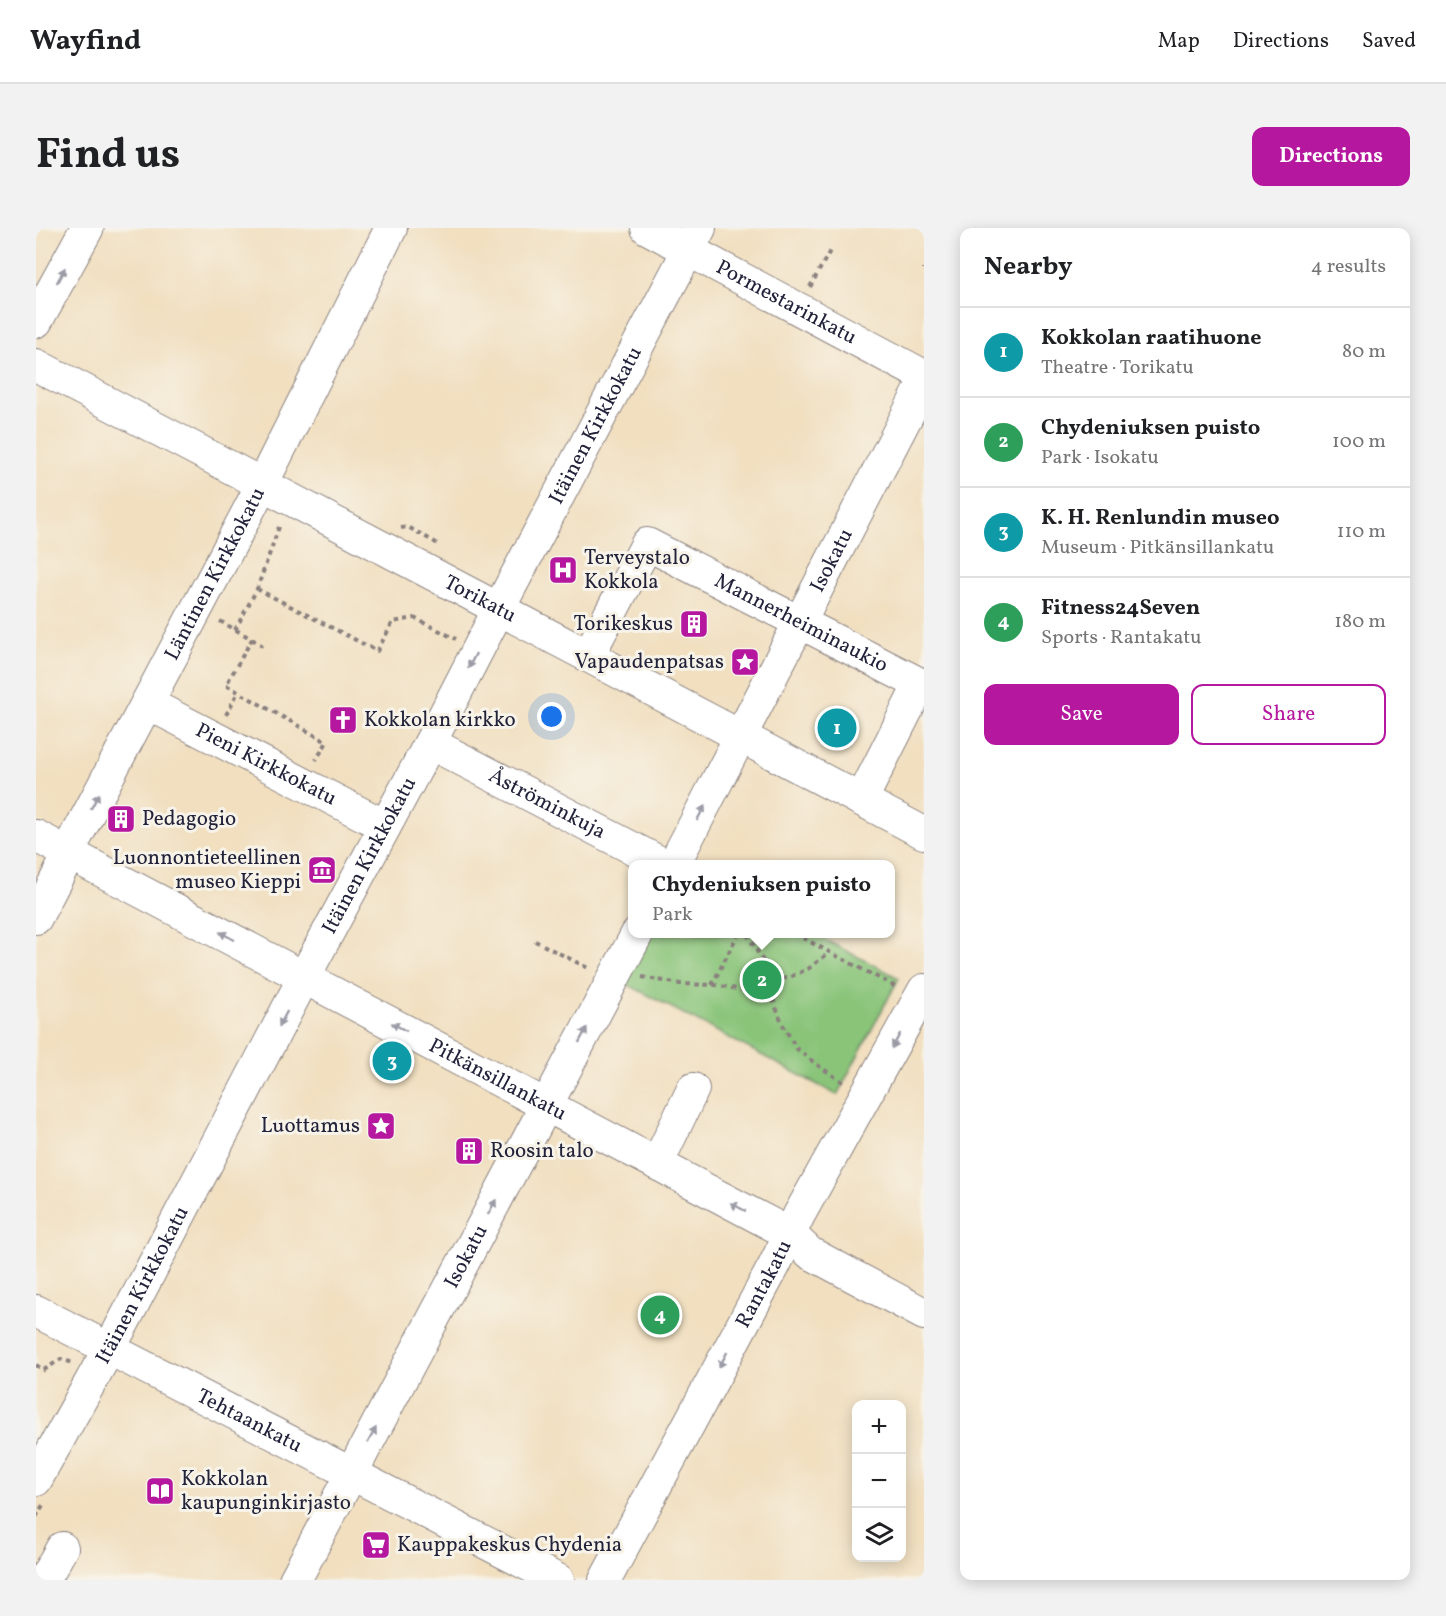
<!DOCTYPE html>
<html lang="en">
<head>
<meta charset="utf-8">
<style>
  :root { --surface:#fff; --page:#f2f2f2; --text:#202124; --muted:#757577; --line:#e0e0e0; --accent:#b5179e }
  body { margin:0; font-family:Vollkorn,serif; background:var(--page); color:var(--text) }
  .controls { position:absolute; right:18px; bottom:18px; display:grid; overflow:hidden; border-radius:12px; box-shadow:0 3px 15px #0003 }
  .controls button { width:54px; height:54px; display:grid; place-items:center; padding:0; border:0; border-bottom:2px solid var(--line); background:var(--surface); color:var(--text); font:30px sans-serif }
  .you { position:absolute; left:516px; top:489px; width:21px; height:21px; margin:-15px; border:4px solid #fff; border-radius:50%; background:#1a73e8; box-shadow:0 0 0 9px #1a73e833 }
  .badge { display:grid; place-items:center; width:39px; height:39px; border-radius:50%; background:var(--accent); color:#fff; font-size:20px; font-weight:700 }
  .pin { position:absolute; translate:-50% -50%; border:3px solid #fff; box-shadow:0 2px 6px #0006 }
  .popup { position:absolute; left:592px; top:632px; width:267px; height:78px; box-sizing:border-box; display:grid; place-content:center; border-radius:12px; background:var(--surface); filter:drop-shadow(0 2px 4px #0005); font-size:20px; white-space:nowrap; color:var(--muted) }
  .popup b { font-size:22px; color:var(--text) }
  .popup::after { content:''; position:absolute; left:50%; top:100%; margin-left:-12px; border:12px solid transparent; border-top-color:var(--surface) }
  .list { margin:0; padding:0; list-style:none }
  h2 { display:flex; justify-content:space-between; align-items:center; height:78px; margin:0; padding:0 24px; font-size:26px }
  h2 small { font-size:20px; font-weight:400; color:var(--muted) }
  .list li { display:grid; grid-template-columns:39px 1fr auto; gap:18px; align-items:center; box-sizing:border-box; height:90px; padding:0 24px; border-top:2px solid var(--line) }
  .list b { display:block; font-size:22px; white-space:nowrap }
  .list p { margin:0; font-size:20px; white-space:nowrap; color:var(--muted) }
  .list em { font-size:20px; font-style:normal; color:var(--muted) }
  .actions { display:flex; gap:12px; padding:18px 24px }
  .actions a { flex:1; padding:14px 0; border:2px solid var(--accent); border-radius:12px; text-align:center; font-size:21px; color:var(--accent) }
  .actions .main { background:var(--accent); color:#fff }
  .icon { flex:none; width:33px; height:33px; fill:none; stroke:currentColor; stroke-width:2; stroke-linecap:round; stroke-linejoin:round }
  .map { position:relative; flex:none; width:888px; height:1352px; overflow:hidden; border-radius:12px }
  header { display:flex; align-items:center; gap:36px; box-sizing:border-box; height:84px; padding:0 30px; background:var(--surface); border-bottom:2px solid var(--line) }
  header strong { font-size:28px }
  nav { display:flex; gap:33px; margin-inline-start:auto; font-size:21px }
  .intro { display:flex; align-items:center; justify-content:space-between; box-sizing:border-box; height:144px; padding:0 36px }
  h1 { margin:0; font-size:42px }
  .button { padding:15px 27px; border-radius:12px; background:var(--accent); color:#fff; font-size:21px; font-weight:700 }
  main { display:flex; gap:36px; padding:0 36px }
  aside { flex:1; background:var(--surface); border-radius:12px; box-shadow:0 3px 15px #0003 }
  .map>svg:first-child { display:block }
  .green { fill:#89c479; stroke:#56735a; stroke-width:1.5 }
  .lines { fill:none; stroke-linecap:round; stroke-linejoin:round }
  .minor-casing { stroke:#8a807e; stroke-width:34 }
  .major-casing { stroke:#8a807e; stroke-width:35 }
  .path { stroke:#8a807e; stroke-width:4; stroke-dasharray:4.5 4.5; stroke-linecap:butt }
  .minor { stroke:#fff; stroke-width:32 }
  .major { stroke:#fff; stroke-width:33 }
  .oneway { fill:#9c9ca7 }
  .labels { text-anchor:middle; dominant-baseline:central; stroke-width:6; stroke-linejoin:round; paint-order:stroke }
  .street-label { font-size:21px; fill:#22223b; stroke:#f7f3e8 }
  .poi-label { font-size:21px; fill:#22223b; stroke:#f7f3e8; text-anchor:start }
</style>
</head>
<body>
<header>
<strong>Wayfind</strong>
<nav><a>Map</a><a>Directions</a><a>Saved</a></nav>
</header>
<div class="intro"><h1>Find us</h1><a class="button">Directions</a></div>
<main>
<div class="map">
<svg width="888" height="1352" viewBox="0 0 888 1352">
  <rect width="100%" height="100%" fill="#f7f3e8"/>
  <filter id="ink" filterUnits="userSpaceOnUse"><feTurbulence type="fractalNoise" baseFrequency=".0167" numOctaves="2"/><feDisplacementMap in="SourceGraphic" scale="12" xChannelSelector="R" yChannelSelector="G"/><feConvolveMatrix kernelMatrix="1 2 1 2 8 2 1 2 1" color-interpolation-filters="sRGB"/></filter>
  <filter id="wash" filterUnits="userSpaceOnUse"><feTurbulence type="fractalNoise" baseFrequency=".008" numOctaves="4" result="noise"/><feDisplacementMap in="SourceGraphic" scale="24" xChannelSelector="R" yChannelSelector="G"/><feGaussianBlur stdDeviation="1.35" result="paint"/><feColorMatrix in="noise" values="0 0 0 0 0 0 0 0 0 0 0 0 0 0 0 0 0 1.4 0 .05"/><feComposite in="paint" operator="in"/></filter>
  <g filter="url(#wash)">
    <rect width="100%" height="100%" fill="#f1dfc0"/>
    <!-- green -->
    <path class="green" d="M615,706H778L863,750L801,867L589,755Z"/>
  </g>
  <g filter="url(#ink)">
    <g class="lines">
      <!-- minor casing -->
      <g class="minor-casing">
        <g id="minor">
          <path id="s1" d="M611,0L888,148"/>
          <path id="s2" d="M0,137L888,605"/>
          <path id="s3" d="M552,428L611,316L884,456L831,561L823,571"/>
          <path id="s4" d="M111,475L349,598"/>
          <path id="s5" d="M394,515L627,636"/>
          <path id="s6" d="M0,608L754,1006L774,1025L888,1086"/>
          <path id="s7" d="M638,636L888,155"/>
          <path id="s8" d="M0,690L27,638L38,613L215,278L355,0"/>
          <path d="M621,936L657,861"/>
          <path id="s9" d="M0,1083L522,1352"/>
          <path id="s10" d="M0,1252L84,1101L274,738L394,515L470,367L664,0"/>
          <path d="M8,1352L26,1320"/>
          <path id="s11" d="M259,1352L601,706"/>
          <path id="s12" d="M569,1352L738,1038L763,987L888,762"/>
        </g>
      </g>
      <!-- major casing -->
      <g class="major-casing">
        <path id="major" d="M0,93L51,0"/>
      </g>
      <!-- path -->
      <path class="path" d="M888,40V41
        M774,59L795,21
        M365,300L372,299L404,317
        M221,361L341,423L357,394L378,390L420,411
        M184,393L216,411L190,457L291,514L280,532
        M199,402L221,361L244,296
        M216,411L227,418
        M190,487L202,464
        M711,706L734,745L738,754V775L748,799L760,820L780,836L807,854
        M759,706L860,759
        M499,713L554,741
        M606,749L644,756L679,757L712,763L724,761L738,754L756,748L772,741L794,724
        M676,757L702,706
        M0,1137L8,1142L25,1131L37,1135
        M0,1289L7,1277"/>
      <!-- minor -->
      <use href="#minor" class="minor"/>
      <!-- major -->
      <use href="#major" class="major"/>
    </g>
    <!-- one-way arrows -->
    <defs><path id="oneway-solid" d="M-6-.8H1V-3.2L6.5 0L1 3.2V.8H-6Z" transform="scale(1.5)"/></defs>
    <g class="oneway">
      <use href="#oneway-solid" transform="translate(25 47) rotate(-62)"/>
      <use href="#oneway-solid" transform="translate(436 433) rotate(117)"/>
      <use href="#oneway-solid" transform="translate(59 573) rotate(-62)"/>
      <use href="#oneway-solid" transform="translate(665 585) rotate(-62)"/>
      <use href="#oneway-solid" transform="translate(191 708) rotate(-152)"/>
      <use href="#oneway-solid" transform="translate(247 791) rotate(118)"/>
      <use href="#oneway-solid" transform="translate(363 799) rotate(-152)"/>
      <use href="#oneway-solid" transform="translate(547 807) rotate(-62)"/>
      <use href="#oneway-solid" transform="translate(860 813) rotate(119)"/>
      <use href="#oneway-solid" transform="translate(456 979) rotate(-62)"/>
      <use href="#oneway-solid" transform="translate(702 979) rotate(-152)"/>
      <use href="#oneway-solid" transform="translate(687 1132) rotate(118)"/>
      <use href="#oneway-solid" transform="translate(336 1207) rotate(-62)"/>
    </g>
  </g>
  <!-- icons -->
  <defs>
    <g id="hospital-square" transform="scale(1.5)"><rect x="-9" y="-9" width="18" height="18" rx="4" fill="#b5179e" stroke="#f7f3e8"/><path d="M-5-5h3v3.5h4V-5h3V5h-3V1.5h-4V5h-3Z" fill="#fff"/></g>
    <g id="building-square" transform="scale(1.5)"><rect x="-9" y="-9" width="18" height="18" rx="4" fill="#b5179e" stroke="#f7f3e8"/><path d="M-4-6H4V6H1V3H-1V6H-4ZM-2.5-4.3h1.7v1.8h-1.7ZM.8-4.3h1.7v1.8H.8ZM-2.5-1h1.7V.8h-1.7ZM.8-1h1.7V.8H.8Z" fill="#fff"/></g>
    <g id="sight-square" transform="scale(1.5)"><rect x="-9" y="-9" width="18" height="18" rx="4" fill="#b5179e" stroke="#f7f3e8"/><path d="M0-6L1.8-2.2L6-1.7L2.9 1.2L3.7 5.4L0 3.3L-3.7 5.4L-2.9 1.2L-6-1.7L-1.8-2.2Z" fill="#fff"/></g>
    <g id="church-square" transform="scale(1.5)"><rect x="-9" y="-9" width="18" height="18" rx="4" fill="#b5179e" stroke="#f7f3e8"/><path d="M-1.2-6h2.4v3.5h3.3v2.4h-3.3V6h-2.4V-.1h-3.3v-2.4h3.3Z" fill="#fff"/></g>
    <g id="museum-square" transform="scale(1.5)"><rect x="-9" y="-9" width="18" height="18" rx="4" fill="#b5179e" stroke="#f7f3e8"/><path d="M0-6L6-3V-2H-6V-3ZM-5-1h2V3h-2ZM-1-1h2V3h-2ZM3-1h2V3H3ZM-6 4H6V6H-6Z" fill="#fff"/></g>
    <g id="library-square" transform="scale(1.5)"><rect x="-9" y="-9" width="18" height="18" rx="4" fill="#b5179e" stroke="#f7f3e8"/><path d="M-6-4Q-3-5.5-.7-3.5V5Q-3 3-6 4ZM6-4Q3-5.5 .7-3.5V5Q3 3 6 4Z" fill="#fff"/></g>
    <g id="supermarket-square" transform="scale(1.5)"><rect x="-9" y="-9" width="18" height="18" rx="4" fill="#b5179e" stroke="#f7f3e8"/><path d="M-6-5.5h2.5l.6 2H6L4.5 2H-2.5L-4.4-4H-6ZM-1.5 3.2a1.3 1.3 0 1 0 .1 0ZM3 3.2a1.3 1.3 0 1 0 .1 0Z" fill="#fff"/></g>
  </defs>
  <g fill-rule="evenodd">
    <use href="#hospital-square" x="527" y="342"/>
    <use href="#building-square" x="658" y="396"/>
    <use href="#sight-square" x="709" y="434"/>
    <use href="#church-square" x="307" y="492"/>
    <use href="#building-square" x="85" y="591"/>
    <use href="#museum-square" x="286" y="642"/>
    <use href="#sight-square" x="345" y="898"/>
    <use href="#building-square" x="433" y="923"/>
    <use href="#library-square" x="124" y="1263"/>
    <use href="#supermarket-square" x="340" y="1317"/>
  </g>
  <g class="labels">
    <!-- street labels -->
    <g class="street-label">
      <text stroke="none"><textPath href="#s1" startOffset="158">Pormestarinkatu</textPath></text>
      <text stroke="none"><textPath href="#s10" startOffset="1194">Itäinen Kirkkokatu</textPath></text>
      <text stroke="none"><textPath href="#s7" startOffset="342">Isokatu</textPath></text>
      <text stroke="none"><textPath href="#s8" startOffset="388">Läntinen Kirkkokatu</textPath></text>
      <text stroke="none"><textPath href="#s2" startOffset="502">Torikatu</textPath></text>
      <text stroke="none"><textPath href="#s3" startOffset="300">Mannerheiminaukio</textPath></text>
      <text stroke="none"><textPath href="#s4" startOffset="134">Pieni Kirkkokatu</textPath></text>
      <text stroke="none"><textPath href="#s5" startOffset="132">Åströminkuja</textPath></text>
      <text stroke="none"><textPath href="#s10" startOffset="708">Itäinen Kirkkokatu</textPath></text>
      <text stroke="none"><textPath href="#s6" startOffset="522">Pitkänsillankatu</textPath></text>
      <text stroke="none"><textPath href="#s11" startOffset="366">Isokatu</textPath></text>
      <text stroke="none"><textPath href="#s10" startOffset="222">Itäinen Kirkkokatu</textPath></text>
      <text stroke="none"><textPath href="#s12" startOffset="336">Rantakatu</textPath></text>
      <text stroke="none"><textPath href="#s9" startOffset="240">Tehtaankatu</textPath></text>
    </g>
    <!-- poi labels -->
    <g class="poi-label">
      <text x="548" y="330">Terveystalo<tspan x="548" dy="24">Kokkola</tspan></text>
      <text x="637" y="396" text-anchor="end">Torikeskus</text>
      <text x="688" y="434" text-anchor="end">Vapaudenpatsas</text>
      <text x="328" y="492">Kokkolan kirkko</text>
      <text x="106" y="591">Pedagogio</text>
      <text x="265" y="630" text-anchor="end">Luonnontieteellinen<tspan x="265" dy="24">museo Kieppi</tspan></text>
      <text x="324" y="898" text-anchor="end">Luottamus</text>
      <text x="454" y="923">Roosin talo</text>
      <text x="145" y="1251">Kokkolan<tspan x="145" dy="24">kaupunginkirjasto</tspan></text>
      <text x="361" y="1317">Kauppakeskus Chydenia</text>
    </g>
  </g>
</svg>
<div class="controls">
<button>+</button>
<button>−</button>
<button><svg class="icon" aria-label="layers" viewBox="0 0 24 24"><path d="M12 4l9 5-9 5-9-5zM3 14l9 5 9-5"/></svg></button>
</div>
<div class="you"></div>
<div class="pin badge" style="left:801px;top:500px;background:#0f9aa8">1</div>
<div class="pin badge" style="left:726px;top:752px;background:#2e9e5b">2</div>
<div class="popup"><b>Chydeniuksen puisto</b>Park</div>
<div class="pin badge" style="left:356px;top:833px;background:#0f9aa8">3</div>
<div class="pin badge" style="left:624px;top:1087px;background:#2e9e5b">4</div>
</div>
<aside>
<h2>Nearby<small>4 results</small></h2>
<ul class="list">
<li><span class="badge" style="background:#0f9aa8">1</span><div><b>Kokkolan raatihuone</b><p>Theatre · Torikatu</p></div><em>80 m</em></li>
<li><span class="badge" style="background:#2e9e5b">2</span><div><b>Chydeniuksen puisto</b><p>Park · Isokatu</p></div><em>100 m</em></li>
<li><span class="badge" style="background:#0f9aa8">3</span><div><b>K. H. Renlundin museo</b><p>Museum · Pitkänsillankatu</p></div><em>110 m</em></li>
<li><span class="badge" style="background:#2e9e5b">4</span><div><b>Fitness24Seven</b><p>Sports · Rantakatu</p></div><em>180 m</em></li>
</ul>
<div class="actions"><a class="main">Save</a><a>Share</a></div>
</aside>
</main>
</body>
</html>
